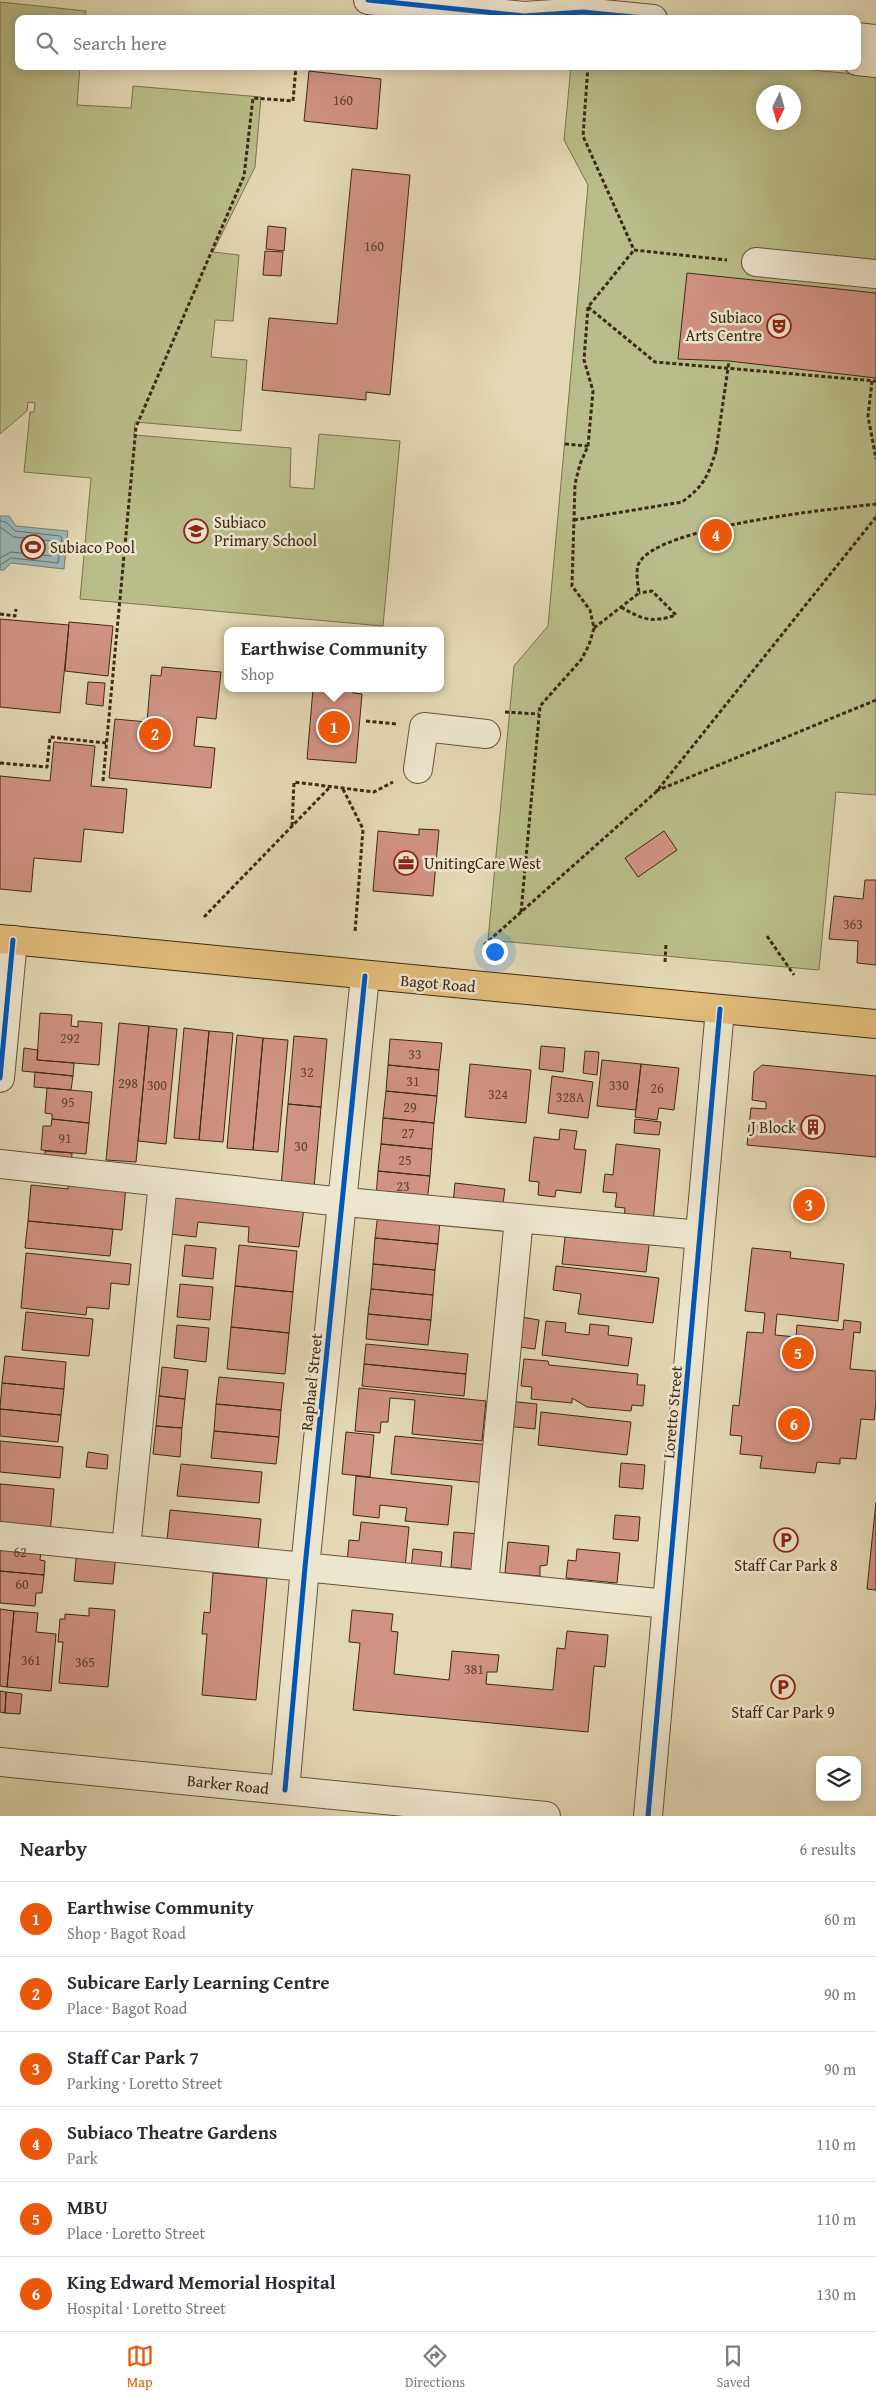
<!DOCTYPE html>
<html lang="en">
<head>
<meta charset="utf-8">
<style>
  :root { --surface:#fff; --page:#f7f7f7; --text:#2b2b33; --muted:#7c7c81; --line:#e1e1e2; --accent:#ea580c }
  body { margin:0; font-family:"Gentium Book Plus",serif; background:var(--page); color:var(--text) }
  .controls { position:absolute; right:15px; bottom:15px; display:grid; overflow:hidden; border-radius:10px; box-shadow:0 2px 12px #0003 }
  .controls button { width:45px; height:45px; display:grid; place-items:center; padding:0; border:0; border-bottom:1px solid var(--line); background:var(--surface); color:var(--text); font:25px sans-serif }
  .compass { position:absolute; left:756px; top:85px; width:45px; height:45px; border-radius:50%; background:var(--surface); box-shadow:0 2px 12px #0003; rotate:185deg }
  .you { position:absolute; left:494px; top:951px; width:18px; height:18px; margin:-12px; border:4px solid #fff; border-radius:50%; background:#1a73e8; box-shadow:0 0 0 8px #1a73e833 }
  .badge { display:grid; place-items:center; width:32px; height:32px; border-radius:50%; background:var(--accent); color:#fff; font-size:16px; font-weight:700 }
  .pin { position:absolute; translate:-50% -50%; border:2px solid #fff; box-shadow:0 1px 5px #0006 }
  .popup { position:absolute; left:224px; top:627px; width:220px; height:65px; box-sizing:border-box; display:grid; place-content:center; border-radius:10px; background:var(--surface); filter:drop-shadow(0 1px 4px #0005); font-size:16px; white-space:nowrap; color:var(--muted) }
  .popup b { font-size:19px; color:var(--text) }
  .popup::after { content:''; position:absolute; left:50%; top:100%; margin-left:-10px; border:10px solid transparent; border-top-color:var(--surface) }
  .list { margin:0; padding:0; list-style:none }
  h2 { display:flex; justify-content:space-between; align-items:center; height:65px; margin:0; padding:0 20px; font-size:21px }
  h2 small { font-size:16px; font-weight:400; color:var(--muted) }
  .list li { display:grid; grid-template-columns:32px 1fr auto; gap:15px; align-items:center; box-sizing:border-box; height:75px; padding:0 20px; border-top:1px solid var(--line) }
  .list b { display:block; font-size:19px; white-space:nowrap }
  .list p { margin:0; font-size:16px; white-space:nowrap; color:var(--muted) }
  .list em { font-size:16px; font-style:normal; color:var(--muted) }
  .icon { flex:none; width:28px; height:28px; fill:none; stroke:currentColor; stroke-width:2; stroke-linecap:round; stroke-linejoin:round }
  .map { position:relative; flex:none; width:876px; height:1816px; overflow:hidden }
  .search { position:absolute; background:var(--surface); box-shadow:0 2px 12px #0003; left:15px; right:15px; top:15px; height:55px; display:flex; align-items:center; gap:12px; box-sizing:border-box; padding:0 18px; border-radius:10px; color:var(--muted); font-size:19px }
  .sheet { height:515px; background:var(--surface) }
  nav { display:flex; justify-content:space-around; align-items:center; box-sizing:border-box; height:70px; border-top:1px solid var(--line); background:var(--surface); font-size:14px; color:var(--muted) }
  nav a { display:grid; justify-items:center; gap:2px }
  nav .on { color:var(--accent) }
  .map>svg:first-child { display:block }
  .green { fill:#b9bd89; stroke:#7b734f; fill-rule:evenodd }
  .water { fill:#9ab7b8; stroke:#757e77 }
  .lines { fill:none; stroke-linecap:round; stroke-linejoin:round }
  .shore { stroke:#6c7066; stroke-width:1 }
  .building { fill:#d09282; stroke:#3d2915 }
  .minor-casing { stroke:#66553c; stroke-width:30 }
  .major-casing { stroke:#3d2915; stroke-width:30 }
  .path { stroke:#3d2915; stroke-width:3; stroke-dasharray:4 2.5; stroke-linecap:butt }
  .minor { stroke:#ede6ce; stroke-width:28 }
  .major { stroke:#e2bc7a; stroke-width:28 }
  .path-bridge { stroke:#3d2915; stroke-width:3; stroke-dasharray:4 2.5; stroke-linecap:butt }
  .cycleway-casing { stroke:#ede6ce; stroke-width:8 }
  .cycleway { stroke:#0057b8; stroke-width:5 }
  .labels { text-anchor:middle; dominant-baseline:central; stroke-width:5; stroke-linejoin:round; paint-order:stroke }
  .number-label { font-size:14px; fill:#624330 }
  .poi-label { font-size:16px; fill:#3d2915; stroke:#ede6ce; text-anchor:start }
  .street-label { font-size:16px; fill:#3d2915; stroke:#ede6ce }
</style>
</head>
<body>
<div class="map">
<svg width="876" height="1816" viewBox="0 0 876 1816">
  <rect width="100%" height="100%" fill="#e3d8b3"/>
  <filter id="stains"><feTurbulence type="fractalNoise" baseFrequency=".004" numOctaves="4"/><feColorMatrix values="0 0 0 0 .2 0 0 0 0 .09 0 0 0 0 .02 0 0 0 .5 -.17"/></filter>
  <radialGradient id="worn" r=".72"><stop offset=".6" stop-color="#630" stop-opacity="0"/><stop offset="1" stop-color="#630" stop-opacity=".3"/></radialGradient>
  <!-- green -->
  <path class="green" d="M0,2L86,11L85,19H19V66H80L77,105L131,108L133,86L261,97L255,167L213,252L239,255L233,321L215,320L211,357L247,360L241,431L135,422L134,435L291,448L290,487L314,489L319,434L400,441L383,626L80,599L91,478L24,472L30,412H34L35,403L28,402L27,411L0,434Z
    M571,66H770L876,76V795L836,792L819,970L488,940L514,666L548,626L588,185L564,140ZM764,92H794V122H764Z"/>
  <!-- water -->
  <path class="water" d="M0,516H9L16,526L68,531L64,569L11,563L4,570H0Z"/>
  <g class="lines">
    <!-- shore -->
    <path class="shore" d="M0,521L6,522L15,531L60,536L62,538L58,563L11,558L0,565
      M0,527L14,537L53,541L55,544L52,556L11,552L0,558"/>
  </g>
  <!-- building -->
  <path class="building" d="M309,71L381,79L377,129L304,121Z
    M352,169L410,175L390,395L366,392V400L262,390L269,318L337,324Z
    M268,226L286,228L284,251L266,249Z
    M265,251L283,252L281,276L263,275Z
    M687,273L876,293V378L729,361L678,359Z
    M0,619L69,625L60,713L0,707Z
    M69,622L113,626L108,676L65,671Z
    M162,667L221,672L216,719L197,717L194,746L215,748L211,788L109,778L115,719L147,722L151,675L161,676Z
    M88,682L105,683L103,706L86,704Z
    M324,688H353V693L362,694L356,763L307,759L313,689L324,690Z
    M54,742L95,746L91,786L127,789L123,833L84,829L81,862L34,858L31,892L0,889V776L50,781Z
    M419,829L439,830L433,896L373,891L378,831L419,835Z
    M664,831L677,850L638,877L625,858Z
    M865,880H876V965L857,963L858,941L829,939L834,896L863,899Z
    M40,1013L72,1015L71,1026L78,1027V1021L102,1023L99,1065L37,1060Z
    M119,1023L149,1026L136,1162L106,1160Z
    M149,1026L177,1029L166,1144L138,1141Z
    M184,1028L209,1031L199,1140L174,1138Z
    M209,1031L233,1033L223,1142L199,1140Z
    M237,1035L263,1038L253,1150L227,1148Z
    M294,1036L327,1039L321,1107L288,1104Z
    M263,1038L288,1040L278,1152L253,1150Z
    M390,1039L442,1043L439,1070L388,1065Z
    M541,1046L565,1048L563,1072L539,1069Z
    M24,1048L38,1050L37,1060L74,1063L73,1076L22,1071Z
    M585,1051L599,1052L597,1075L583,1073Z
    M602,1060L641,1064L636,1110L597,1106Z
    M470,1064L531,1070L526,1123L465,1117Z
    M641,1064L679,1068L674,1110L659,1108L657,1120L635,1117Z
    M388,1065L439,1070L437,1096L386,1091Z
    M762,1065L876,1076V1157L747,1145L751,1108L766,1109V1102L752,1100L754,1072Z
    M35,1072L73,1076L71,1090L34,1087Z
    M552,1076L593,1082L588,1118L548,1113Z
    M47,1088L92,1092L89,1123L52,1119V1114L45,1113Z
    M386,1091L437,1096L434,1123L383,1118Z
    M288,1104L321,1107L314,1188L281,1186Z
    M383,1118L434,1123L432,1149L381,1144Z
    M52,1119L89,1123L86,1154L41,1150L43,1126H51Z
    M635,1119L661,1122L659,1135L634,1133Z
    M560,1129L577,1131L574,1149L586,1150L581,1193L556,1190L555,1197L538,1195L539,1182L529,1181L534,1137L559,1140Z
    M381,1144L432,1149L430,1176L378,1171Z
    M616,1144L660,1149L653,1223L624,1220L625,1208L615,1207L617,1193L603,1192L605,1174L613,1175Z
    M45,1151L72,1153L71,1167L45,1164Z
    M378,1171L430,1176L427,1202L376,1197Z
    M69,1181L126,1186L122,1230L28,1221L31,1185L68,1189Z
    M455,1183L505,1189L502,1210L453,1204Z
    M172,1194L304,1207L299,1247L248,1242L249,1227L198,1222L196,1237L169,1234Z
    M378,1214L440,1220L438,1244L375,1238Z
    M28,1221L113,1229L110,1256L25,1248Z
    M618,1234L650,1237L646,1272L562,1264L565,1237L617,1242Z
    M375,1238L438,1244L435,1270L373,1264Z
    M185,1245L216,1248L213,1279L182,1276Z
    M239,1245L297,1251L293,1292L235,1286Z
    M752,1248L791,1252L790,1258L844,1264L838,1321L777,1314L775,1335L796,1337L797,1325L843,1330L844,1320L861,1322L860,1333L854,1332L850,1369L876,1371V1403L874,1420L861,1419L856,1459L840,1458V1464L817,1462L815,1473L760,1468L762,1456L740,1454L742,1436L730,1435L733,1405L739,1406L747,1332L763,1333L765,1313L745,1311Z
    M26,1253L131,1264L129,1285L111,1283L109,1309L87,1307L86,1315L21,1308Z
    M373,1264L435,1270L433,1295L371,1289Z
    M556,1266L659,1278L653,1323L578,1314L581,1294L553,1290Z
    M180,1284L213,1287L210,1320L177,1317Z
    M235,1286L293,1292L289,1333L231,1327Z
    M371,1289L433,1295L431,1320L368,1314Z
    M26,1312L93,1319L89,1356L22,1350Z
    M368,1314L431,1320L428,1345L366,1339Z
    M516,1316L539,1320L535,1349L512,1346Z
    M546,1321L566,1323L565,1332L589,1335L590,1324L609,1326L608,1335L632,1338L628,1366L542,1355Z
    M177,1325L209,1328L206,1362L174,1358Z
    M231,1327L289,1333L285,1374L227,1369Z
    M366,1344L468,1354L466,1374L364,1364Z
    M5,1356L66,1362L64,1389L2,1383Z
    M524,1359L548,1361L549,1365L638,1374L637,1385H645L643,1406L632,1405L631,1411L587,1407L572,1398V1403L531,1399L532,1387L521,1386Z
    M364,1364L466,1374L464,1396L362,1386Z
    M162,1367L188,1370L185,1399L159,1396Z
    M219,1377L284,1383L281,1410L216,1404Z
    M2,1383L64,1389L61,1415L0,1409Z
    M359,1388L486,1401L482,1441L412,1434L415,1400L390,1398L388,1422H381L380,1433L355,1431Z
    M159,1396L185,1399L182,1428L156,1426Z
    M508,1401L537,1404L535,1429L506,1426Z
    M216,1404L281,1410L279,1437L214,1431Z
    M0,1409L61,1415L58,1442L0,1436Z
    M541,1412L631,1422L627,1455L538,1445Z
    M156,1426L182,1428L180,1457L153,1454Z
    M214,1431L279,1437L276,1464L211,1458Z
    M346,1432L374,1435L370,1477L342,1474Z
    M395,1436L491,1445L487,1483L391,1474Z
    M0,1441L63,1447L60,1478L0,1472Z
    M88,1452L108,1455L107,1469L86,1467Z
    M621,1463L645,1465L643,1489L619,1487Z
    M181,1464L262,1472L259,1503L177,1496Z
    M356,1476L452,1486L448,1525L405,1521L407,1508L380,1505L379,1518L353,1515Z
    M0,1484L54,1489L50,1534L0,1529Z
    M876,1502V1590L867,1589Z
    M170,1510L261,1519L258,1550L167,1541Z
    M615,1515L640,1517L638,1541L613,1539Z
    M361,1522L409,1527L405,1568L347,1563L349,1540L359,1541Z
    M454,1532L481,1534L478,1570L451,1567Z
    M0,1540L42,1543L40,1560L45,1561L44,1575L0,1571Z
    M508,1542L549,1546L547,1565L540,1566V1576L505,1573Z
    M413,1549L442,1552L440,1572L411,1569Z
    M577,1549L620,1553L617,1583L566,1578L568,1560L576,1561Z
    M77,1550L116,1554L113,1584L74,1581Z
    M0,1571L44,1575L42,1593H36L35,1606L0,1603Z
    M213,1573L267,1578L256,1700L202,1695L207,1634H202L204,1612L210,1613Z
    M89,1608L115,1610L108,1687L59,1683L63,1642H58L60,1619H65V1614L89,1616Z
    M0,1609L14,1611L7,1687L0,1686Z
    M352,1610L393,1614L391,1631L398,1632L394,1674L449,1680L452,1651L499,1655L497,1672H487L486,1684L553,1690L557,1648L565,1649L567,1631L608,1635L605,1667L594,1666L588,1732L353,1710L360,1643L349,1642Z
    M14,1611L38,1613L36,1632L56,1634L51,1691L7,1687Z
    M0,1691L6,1692L5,1713L0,1712Z
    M6,1692L22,1694L20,1714L5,1713Z"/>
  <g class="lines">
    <!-- minor casing -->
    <g class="minor-casing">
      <path id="minor" d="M368,0L524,16L583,12L653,19
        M857,37L876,39
        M857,61L876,63
        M756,262L876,274
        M418,769L424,727L486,734
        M0,1078L13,940
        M0,1164L324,1200L700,1235
        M0,1536L667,1604
        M126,1548L163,1182
        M484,1585L519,1218
        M0,1762L546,1816
        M285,1790L305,1567L365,976
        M648,1816L720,1009"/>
    </g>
    <!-- major casing -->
    <g class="major-casing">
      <path id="major" d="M0,939L876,1024"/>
    </g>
    <!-- path -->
    <path class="path" d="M588,66L583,136L634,250
      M634,250L727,260
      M588,307L655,362L876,381
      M872,381L868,416L876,459
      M565,444L588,446
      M574,520L682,502C704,486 708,476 716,451
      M621,607C643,620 652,623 676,615L652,591L639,593
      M0,614L15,616L16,609
      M594,628L639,593C638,584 635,572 639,563C659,526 833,509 876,504
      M505,712L539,714
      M366,721L396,724
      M0,763L47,767L50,737L106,743
      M103,781L136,427L244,176L253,98L293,101L296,66
      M343,789L363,829L355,932
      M656,791L876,700
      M292,826L294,782L374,792L393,782
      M521,912L540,706L581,660L589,645L594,628L590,610L572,586L575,484L580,464L588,446L593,391L584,360L588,307L634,250
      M204,917L330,787
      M767,936L794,975
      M484,945L656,792L876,517
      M665,962L666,944"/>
    <!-- minor -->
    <use href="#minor" class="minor"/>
    <!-- major -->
    <use href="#major" class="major"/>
    <!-- path-bridge -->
    <path class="path-bridge" d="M716,451L729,361"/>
    <!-- cycleway casing -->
    <g class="cycleway-casing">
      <path id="cycleway" d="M368,0L524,16L583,12L653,19
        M0,1078L13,940
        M285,1790L305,1567L365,976
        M648,1816L720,1009"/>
    </g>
    <!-- cycleway -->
    <use href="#cycleway" class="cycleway"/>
  </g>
  <!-- icons -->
  <defs>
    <g id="theatre-ring" transform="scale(1.25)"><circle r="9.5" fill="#ede6ce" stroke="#8f2418" stroke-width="1.5"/><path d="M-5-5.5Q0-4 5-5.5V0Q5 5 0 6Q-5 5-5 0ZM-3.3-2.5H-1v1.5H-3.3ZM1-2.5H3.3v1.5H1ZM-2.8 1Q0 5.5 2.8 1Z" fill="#8f2418"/></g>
    <g id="school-ring" transform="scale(1.25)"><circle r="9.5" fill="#ede6ce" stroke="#8f2418" stroke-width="1.5"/><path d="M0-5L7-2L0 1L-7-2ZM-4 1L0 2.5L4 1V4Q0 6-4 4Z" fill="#8f2418"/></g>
    <g id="stadium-ring" transform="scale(1.25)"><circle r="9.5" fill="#ede6ce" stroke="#8f2418" stroke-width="1.5"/><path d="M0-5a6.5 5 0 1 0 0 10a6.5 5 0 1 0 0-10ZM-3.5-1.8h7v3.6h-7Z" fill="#8f2418"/></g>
    <g id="office-ring" transform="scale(1.25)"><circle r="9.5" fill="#ede6ce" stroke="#8f2418" stroke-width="1.5"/><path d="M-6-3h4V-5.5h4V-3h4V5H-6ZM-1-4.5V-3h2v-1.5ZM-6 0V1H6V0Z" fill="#8f2418"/></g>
    <g id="building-ring" transform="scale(1.25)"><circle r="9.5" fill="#ede6ce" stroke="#8f2418" stroke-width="1.5"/><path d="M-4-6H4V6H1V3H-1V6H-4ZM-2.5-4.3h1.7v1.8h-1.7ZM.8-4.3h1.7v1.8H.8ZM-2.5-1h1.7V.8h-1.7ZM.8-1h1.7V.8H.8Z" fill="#8f2418"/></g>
    <g id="parking-ring" transform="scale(1.25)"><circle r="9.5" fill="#ede6ce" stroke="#8f2418" stroke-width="1.5"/><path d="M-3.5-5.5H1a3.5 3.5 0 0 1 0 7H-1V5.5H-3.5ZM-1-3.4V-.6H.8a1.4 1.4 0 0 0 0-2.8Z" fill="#8f2418"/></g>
  </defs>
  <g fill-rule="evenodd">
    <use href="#theatre-ring" x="779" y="326"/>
    <use href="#school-ring" x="196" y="531"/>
    <use href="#stadium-ring" x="33" y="547"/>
    <use href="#office-ring" x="406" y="863"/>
    <use href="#building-ring" x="813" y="1127"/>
    <use href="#parking-ring" x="786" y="1540"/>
    <use href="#parking-ring" x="783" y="1687"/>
  </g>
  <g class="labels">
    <!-- number labels -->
    <g class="number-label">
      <text x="343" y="100">160</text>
      <text x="374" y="246">160</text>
      <text x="853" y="924">363</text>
      <text x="70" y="1038">292</text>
      <text x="415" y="1054">33</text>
      <text x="307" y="1072">32</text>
      <text x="413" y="1081">31</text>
      <text x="128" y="1083">298</text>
      <text x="157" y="1085">300</text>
      <text x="619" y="1085">330</text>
      <text x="657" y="1088">26</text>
      <text x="498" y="1094">324</text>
      <text x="570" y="1097">328A</text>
      <text x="68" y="1102">95</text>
      <text x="410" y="1107">29</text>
      <text x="408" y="1133">27</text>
      <text x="65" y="1138">91</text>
      <text x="301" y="1146">30</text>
      <text x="405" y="1160">25</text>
      <text x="403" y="1186">23</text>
      <text x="20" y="1552">62</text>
      <text x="22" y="1584">60</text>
      <text x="31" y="1660">361</text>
      <text x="85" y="1662">365</text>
      <text x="474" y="1669">381</text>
    </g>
    <!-- poi labels -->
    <g class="poi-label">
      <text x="762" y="317" text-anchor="end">Subiaco<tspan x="762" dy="18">Arts Centre</tspan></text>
      <text x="214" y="522">Subiaco<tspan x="214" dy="18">Primary School</tspan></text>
      <text x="50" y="547">Subiaco Pool</text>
      <text x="424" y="863">UnitingCare West</text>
      <text x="796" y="1127" text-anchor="end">J Block</text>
      <text x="786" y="1565" text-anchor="middle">Staff Car Park 8</text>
      <text x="783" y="1712" text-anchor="middle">Staff Car Park 9</text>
    </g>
    <!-- street labels -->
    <g class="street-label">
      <text transform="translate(438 983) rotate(5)">Bagot Road</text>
      <text transform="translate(311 1382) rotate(-84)">Raphael Street</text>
      <text transform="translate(672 1412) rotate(-85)">Loretto Street</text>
      <text transform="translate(228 1784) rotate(6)">Barker Road</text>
    </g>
  </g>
  <rect width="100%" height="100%" filter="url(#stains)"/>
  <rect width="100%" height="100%" fill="url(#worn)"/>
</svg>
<div class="controls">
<button><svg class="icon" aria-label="layers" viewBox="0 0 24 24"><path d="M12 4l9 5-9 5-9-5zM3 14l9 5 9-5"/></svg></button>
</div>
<svg class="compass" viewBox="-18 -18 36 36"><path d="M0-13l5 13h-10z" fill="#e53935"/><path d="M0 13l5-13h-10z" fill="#7c7c81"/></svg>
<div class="you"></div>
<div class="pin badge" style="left:334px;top:727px">1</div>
<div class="popup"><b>Earthwise Community</b>Shop</div>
<div class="pin badge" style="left:155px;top:734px">2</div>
<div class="pin badge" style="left:809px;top:1205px">3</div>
<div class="pin badge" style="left:716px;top:535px">4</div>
<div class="pin badge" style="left:798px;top:1353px">5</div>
<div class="pin badge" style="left:794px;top:1424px">6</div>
<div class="search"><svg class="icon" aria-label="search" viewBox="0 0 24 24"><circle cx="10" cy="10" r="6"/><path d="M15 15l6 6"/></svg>Search here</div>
</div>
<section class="sheet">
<h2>Nearby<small>6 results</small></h2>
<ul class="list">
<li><span class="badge">1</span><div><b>Earthwise Community</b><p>Shop · Bagot Road</p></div><em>60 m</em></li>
<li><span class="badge">2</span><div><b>Subicare Early Learning Centre</b><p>Place · Bagot Road</p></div><em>90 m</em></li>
<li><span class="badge">3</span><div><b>Staff Car Park 7</b><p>Parking · Loretto Street</p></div><em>90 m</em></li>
<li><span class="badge">4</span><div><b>Subiaco Theatre Gardens</b><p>Park</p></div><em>110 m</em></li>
<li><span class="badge">5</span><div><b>MBU</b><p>Place · Loretto Street</p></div><em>110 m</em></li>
<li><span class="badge">6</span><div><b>King Edward Memorial Hospital</b><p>Hospital · Loretto Street</p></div><em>130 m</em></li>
</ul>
</section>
<nav>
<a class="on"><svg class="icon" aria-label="map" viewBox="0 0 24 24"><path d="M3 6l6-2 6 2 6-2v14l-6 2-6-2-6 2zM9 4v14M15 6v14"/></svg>Map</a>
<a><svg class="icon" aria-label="directions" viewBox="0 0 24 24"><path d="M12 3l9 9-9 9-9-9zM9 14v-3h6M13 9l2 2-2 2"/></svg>Directions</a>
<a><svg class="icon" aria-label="saved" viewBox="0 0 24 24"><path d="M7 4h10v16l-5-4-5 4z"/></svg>Saved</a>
</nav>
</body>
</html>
